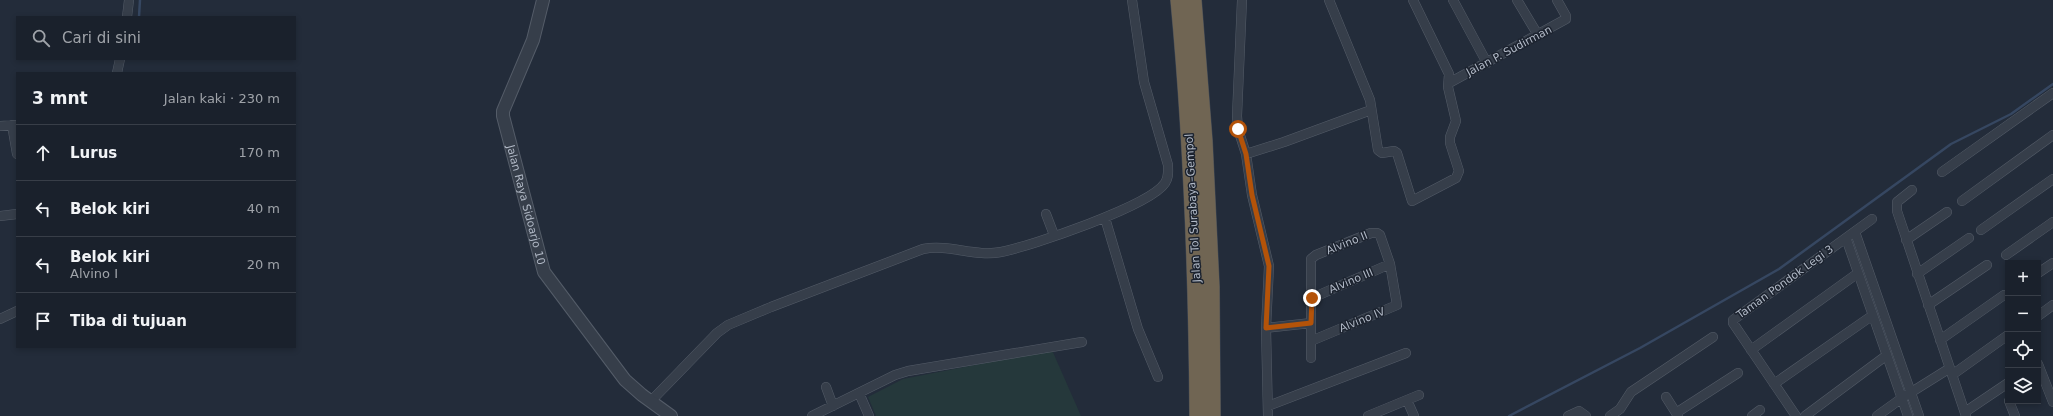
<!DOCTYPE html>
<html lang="id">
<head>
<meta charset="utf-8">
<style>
  :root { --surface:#1a212c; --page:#232934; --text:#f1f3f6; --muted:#9fa3a9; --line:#383e48 }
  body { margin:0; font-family:"DejaVu Sans",sans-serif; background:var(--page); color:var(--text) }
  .controls { position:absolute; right:12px; bottom:12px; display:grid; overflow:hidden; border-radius:0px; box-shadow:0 2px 6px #0003 }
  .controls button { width:36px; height:36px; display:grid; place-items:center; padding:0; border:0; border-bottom:1px solid var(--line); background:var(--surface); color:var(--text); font:20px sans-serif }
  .stop { position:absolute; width:12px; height:12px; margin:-9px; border:3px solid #b45309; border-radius:50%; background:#fff }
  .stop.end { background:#b45309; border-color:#fff; box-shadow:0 1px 4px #0008 }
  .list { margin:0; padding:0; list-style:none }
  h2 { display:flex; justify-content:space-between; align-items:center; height:52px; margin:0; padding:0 16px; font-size:17px }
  h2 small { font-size:13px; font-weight:400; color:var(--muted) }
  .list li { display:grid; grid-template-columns:26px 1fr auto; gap:12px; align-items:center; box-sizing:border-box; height:56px; padding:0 16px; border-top:1px solid var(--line) }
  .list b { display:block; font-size:15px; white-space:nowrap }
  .list p { margin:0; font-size:13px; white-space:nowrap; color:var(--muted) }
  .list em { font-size:13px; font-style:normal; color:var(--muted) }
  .icon { flex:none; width:22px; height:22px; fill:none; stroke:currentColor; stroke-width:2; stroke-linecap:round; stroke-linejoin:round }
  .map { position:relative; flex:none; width:2053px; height:416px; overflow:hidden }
  .search { position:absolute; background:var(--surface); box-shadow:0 2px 6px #0003; left:16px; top:16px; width:280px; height:44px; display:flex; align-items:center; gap:10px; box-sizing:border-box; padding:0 14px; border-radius:0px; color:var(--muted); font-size:15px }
  .panel { position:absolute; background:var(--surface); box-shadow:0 2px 6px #0003; left:16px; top:72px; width:280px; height:276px; border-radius:0px }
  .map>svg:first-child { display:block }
  .green { fill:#25383b }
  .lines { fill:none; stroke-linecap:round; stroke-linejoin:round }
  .stream { stroke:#364761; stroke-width:2.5 }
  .minor-casing { stroke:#545c68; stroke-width:10 }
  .tertiary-casing { stroke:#545c68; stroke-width:14 }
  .motorway-casing { stroke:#414955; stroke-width:18 }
  .minor { stroke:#363e4a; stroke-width:9 }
  .tertiary { stroke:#363e4a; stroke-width:12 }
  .motorway { stroke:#706553; stroke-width:17 }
  .route { stroke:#b45309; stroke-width:5 }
  .labels { text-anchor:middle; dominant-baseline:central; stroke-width:3; stroke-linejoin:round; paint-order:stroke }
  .street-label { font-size:11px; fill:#b1b9c6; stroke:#1c232f }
</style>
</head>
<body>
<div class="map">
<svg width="2053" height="416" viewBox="0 0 2053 416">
  <rect width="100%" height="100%" fill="#232c3a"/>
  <!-- green -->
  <path class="green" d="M1052,350L1081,416H876L868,397L903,379Z"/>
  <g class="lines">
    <!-- stream -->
    <path class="stream" d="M139,17L140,0
      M1509,416L1640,348L1779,269L1951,144L2011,114L2053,84"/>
    <!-- minor casing -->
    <g class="minor-casing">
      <path id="minor" d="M1242,0L1237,116L1238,129L1246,154L1252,195L1269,266L1266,328L1268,416
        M1329,0L1370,100L1378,150L1382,153L1394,151L1397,153L1412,201L1456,178L1459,171L1450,143V137L1456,121L1448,87L1449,74L1413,0
        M1453,0L1487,63
        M1517,0L1538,35
        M127,17L129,0
        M117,73L120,59
        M1449,83L1566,19V16L1557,0
        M12,125L17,154
        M0,126L16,125
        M1246,154L1284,142L1371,110
        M1942,172L2053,93
        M1912,190L1897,202V211L1966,416
        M1962,201L2053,135
        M1046,214L1054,235
        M0,216L17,214
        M1105,218L1138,329L1158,377
        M1981,230L2053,179
        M1855,232L1919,416
        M1846,238L1908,416
        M1906,240L1947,212
        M2006,255L2053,222
        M2038,273L2053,263
        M1917,274L1969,238
        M1312,298L1390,264
        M1928,305L1987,265
        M2038,316L2053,305
        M0,319L17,311
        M1266,328L1311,323
        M1940,340L2004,295
        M1751,350L1858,273
        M1311,358V259L1316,255L1371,233H1377L1380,235L1390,264L1397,305L1311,341
        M2038,364L2053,402
        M1952,375L2008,335
        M1774,384L1873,315
        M826,387L833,406
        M859,393L869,416
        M1666,397L1678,416
        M1407,400L1414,416
        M651,401L717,333L728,325L771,307L923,249C949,244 975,257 1001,252C1031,246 1150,206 1165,183C1169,177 1168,172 1168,165L1144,82L1132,0
        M2009,401L2015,416
        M1268,406L1406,353
        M1965,412L2008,383
        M1676,413L1738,373
        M812,416L895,375L908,371L1082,342
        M1368,416L1419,395
        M1568,416L1579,411L1586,416
        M1610,416L1620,409L1631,392L1713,337
        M1752,416L1760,410
        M1796,416L1733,323V320L1872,219
        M1805,416L1887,355
        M1877,416L1902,398L1950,368"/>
    </g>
    <!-- tertiary casing -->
    <g class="tertiary-casing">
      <g id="tertiary">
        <path id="s1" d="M543,0L533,40L503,111V116L544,272L625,380L642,395L671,416"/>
      </g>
    </g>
    <!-- motorway casing -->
    <g class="motorway-casing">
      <path id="motorway" d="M1179,0C1192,138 1197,277 1198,416
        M1193,0L1204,141L1211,287L1212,416"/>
    </g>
    <!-- minor -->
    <use href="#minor" class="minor"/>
    <!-- tertiary -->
    <use href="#tertiary" class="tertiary"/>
    <!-- motorway -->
    <use href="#motorway" class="motorway"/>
  </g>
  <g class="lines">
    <!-- route -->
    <path class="route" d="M1238,129L1246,154L1252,195L1269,266L1266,328L1311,323L1312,298"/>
  </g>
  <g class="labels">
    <!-- street labels -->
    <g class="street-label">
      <text transform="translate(1509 51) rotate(-28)">Jalan P. Sudirman</text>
      <text stroke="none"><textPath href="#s1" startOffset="215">Jalan Raya Sidoarjo 10</textPath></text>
      <text transform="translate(1193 208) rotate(-93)">Jalan Tol Surabaya–Gempol</text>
      <text transform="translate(1347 243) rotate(-22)">Alvino II</text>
      <text transform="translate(1351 281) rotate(-23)">Alvino III</text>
      <text transform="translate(1785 282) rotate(-36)">Taman Pondok Legi 3</text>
      <text transform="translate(1362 320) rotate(-22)">Alvino IV</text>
    </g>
  </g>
</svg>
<div class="controls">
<button>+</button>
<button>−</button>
<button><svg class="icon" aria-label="locate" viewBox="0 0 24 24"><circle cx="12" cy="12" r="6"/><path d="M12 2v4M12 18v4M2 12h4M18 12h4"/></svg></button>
<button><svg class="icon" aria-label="layers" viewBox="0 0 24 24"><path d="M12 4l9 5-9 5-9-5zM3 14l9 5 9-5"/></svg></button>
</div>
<div class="stop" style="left:1238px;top:129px"></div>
<div class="stop end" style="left:1312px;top:298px"></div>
<div class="search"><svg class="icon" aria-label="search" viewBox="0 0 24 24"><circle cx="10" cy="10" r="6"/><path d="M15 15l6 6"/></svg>Cari di sini</div>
<section class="panel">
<h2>3 mnt<small>Jalan kaki · 230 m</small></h2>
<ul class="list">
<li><svg class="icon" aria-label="ahead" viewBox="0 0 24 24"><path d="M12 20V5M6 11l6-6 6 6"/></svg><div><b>Lurus</b></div><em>170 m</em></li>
<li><svg class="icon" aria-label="left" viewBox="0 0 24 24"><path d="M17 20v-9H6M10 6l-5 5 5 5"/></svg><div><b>Belok kiri</b></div><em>40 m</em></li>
<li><svg class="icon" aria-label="left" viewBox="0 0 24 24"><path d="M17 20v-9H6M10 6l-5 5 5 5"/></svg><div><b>Belok kiri</b><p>Alvino I</p></div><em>20 m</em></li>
<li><svg class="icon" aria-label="arrive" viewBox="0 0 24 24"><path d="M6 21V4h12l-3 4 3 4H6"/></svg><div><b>Tiba di tujuan</b></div></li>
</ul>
</section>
</div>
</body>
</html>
